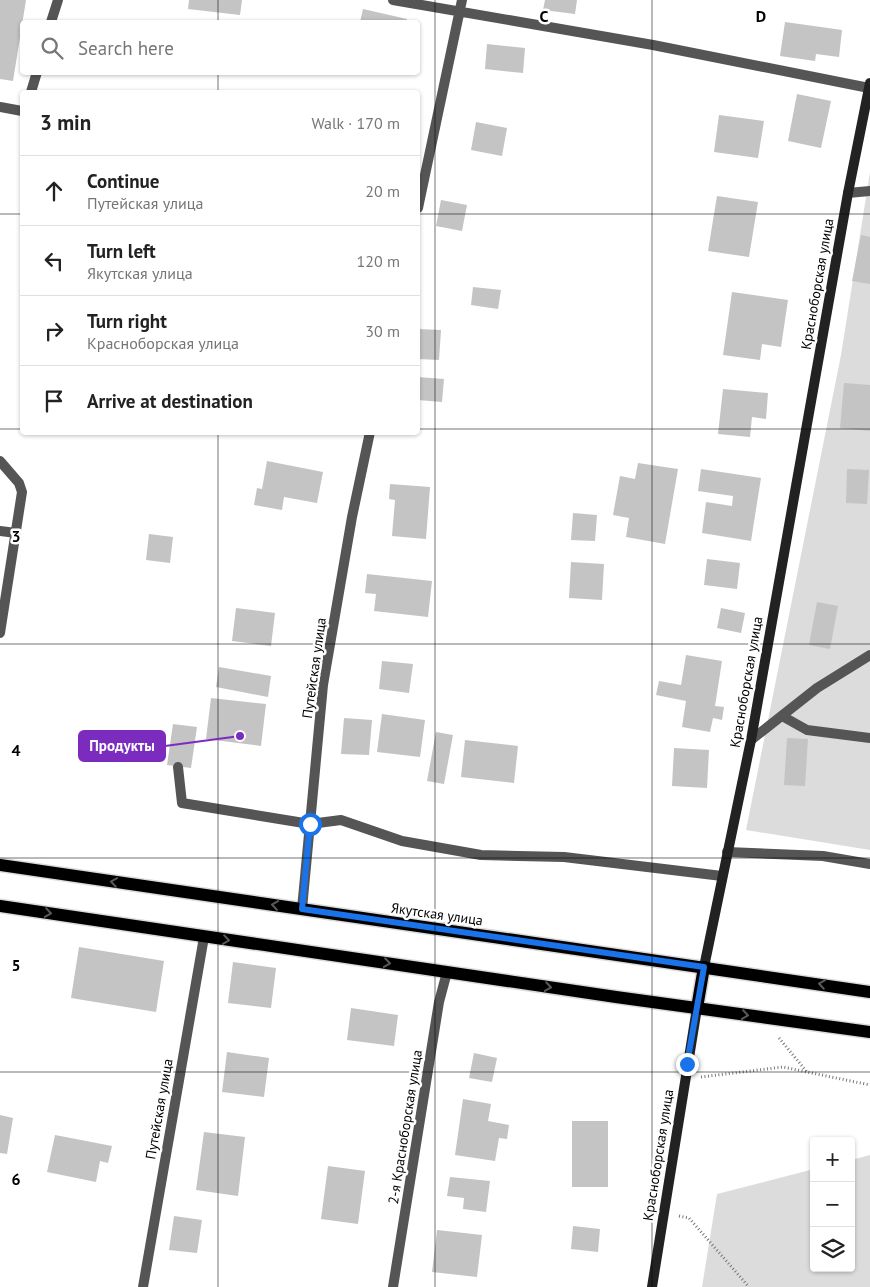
<!DOCTYPE html>
<html lang="en">
<head>
<meta charset="utf-8">
<style>
  :root { --surface:#fff; --page:#f6f6f6; --text:#222; --muted:#767676; --line:#e0e0e0 }
  body { margin:0; font-family:"PT Sans",sans-serif; background:var(--page); color:var(--text) }
  .controls { position:absolute; right:15px; bottom:15px; display:grid; overflow:hidden; border-radius:5px; box-shadow:0 1px 4px #0004 }
  .controls button { width:45px; height:45px; display:grid; place-items:center; padding:0; border:0; border-bottom:1px solid var(--line); background:var(--surface); color:var(--text); font:25px sans-serif }
  .stop { position:absolute; width:15px; height:15px; margin:-11px; border:4px solid #1a73e8; border-radius:50%; background:#fff }
  .stop.end { background:#1a73e8; border-color:#fff; box-shadow:0 1px 5px #0008 }
  .list { margin:0; padding:0; list-style:none }
  h2 { display:flex; justify-content:space-between; align-items:center; height:65px; margin:0; padding:0 20px; font-size:21px }
  h2 small { font-size:16px; font-weight:400; color:var(--muted) }
  .list li { display:grid; grid-template-columns:32px 1fr auto; gap:15px; align-items:center; box-sizing:border-box; height:70px; padding:0 20px; border-top:1px solid var(--line) }
  .list b { display:block; font-size:19px; white-space:nowrap }
  .list p { margin:0; font-size:16px; white-space:nowrap; color:var(--muted) }
  .list em { font-size:16px; font-style:normal; color:var(--muted) }
  .icon { flex:none; width:28px; height:28px; fill:none; stroke:currentColor; stroke-width:2; stroke-linecap:round; stroke-linejoin:round }
  .map { position:relative; flex:none; width:870px; height:1287px; overflow:hidden }
  .search { position:absolute; background:var(--surface); box-shadow:0 1px 4px #0004; left:20px; top:20px; width:400px; height:55px; display:flex; align-items:center; gap:12px; box-sizing:border-box; padding:0 18px; border-radius:5px; color:var(--muted); font-size:19px }
  .panel { position:absolute; background:var(--surface); box-shadow:0 1px 4px #0004; left:20px; top:90px; width:400px; height:345px; border-radius:5px }
  .map>svg:first-child { display:block }
  .green { fill:#dcdcdc }
  .building { fill:#c4c4c4 }
  .lines { fill:none; stroke-linecap:round; stroke-linejoin:round }
  .primary-casing { stroke:#dbdbdb; stroke-width:15 }
  .path { stroke:#777; stroke-width:3; stroke-dasharray:1 2.5; stroke-linecap:butt }
  .lane { stroke:#555; stroke-width:10 }
  .street { stroke:#555; stroke-width:10 }
  .secondary { stroke:#222; stroke-width:10 }
  .primary { stroke:#000; stroke-width:12 }
  .oneway { stroke:#595959 }
  .route { stroke:#1a73e8; stroke-width:6 }
  .grid { fill:none; stroke:#000; stroke-width:1; stroke-opacity:0.55 }
  .labels { text-anchor:middle; dominant-baseline:central; stroke-width:5; stroke-linejoin:round; paint-order:stroke }
  .street-label { font-size:14px; fill:#000; stroke:#fff }
  .grid-label { font-size:16px; text-anchor:middle; font-weight:bold; fill:#000; stroke:#fff; stroke-width:5; stroke-linejoin:round; paint-order:stroke }
  .leader { fill:none; stroke:#7b2cbf; stroke-width:2 }
  .callout-dot { fill:#7b2cbf; stroke:#fff; stroke-width:2 }
  .callout { fill:#7b2cbf; stroke:#7b2cbf; stroke-width:2 }
  .callout-label { font-size:15px; text-anchor:middle; font-weight:bold; fill:#fff }
</style>
</head>
<body>
<div class="map">
<svg width="870" height="1287" viewBox="0 0 870 1287">
  <rect width="100%" height="100%" fill="#fff"/>
  <!-- green -->
  <path class="green" d="M870,172V850L746,830L841,355Z
    M870,1155V1287H702L717,1194L814,1169V1268H851V1160Z"/>
  <!-- building -->
  <path class="building" d="M0,0H26L13,81L0,79Z
    M189,0H242L240,15L188,9Z
    M545,0H577L575,14L543,10Z
    M363,9L407,19L406,22H360Z
    M785,22L842,30L839,57L816,54L815,61L780,56Z
    M487,44L525,48L523,73L485,69Z
    M797,94L831,101L821,148L788,141Z
    M719,115L764,121L758,158L714,152Z
    M476,122L507,128L502,156L471,150Z
    M717,196L758,202L749,257L708,251Z
    M441,200L467,205L462,231L436,226Z
    M861,235L870,237V284L852,281Z
    M473,287L501,290L498,309L471,305Z
    M732,292L788,300L781,347L762,344L760,360L723,355Z
    M418,329L441,330L439,360L418,359Z
    M418,377L444,379L442,402L418,400Z
    M844,383L870,385V431L840,428Z
    M723,389L768,393L766,419L752,417L750,437L718,434Z
    M267,461L323,472L317,503L284,497L282,510L254,505L257,488L262,489Z
    M638,463L678,469L665,544L626,537L629,518L613,515L620,476L635,479Z
    M701,469L761,478L751,541L702,533L706,502L732,506L733,496L698,491Z
    M847,469L869,470L867,504L846,503Z
    M390,484L430,487L426,539L392,536L395,500L389,499Z
    M573,513L597,515L595,541L571,540Z
    M149,534L173,537L170,563L146,560Z
    M707,559L740,563L737,589L704,585Z
    M571,562L604,564L602,600L569,598Z
    M367,574L432,581L428,617L374,611L376,594L365,593Z
    M817,602L838,606L830,649L809,645Z
    M236,608L275,613L271,646L232,641Z
    M721,608L745,613L741,633L717,628Z
    M686,655L722,661L715,706L724,707L722,720L713,718L710,732L682,727L686,701L656,695L659,681L681,685Z
    M382,661L413,664L409,693L379,689Z
    M219,667L271,676L268,697L216,687Z
    M211,698L266,704L261,746L206,739Z
    M382,714L425,720L420,757L377,752Z
    M344,718L372,720L369,755L341,754Z
    M173,724L197,727L191,768L167,765Z
    M436,732L453,735L444,784L427,781Z
    M787,738L808,739L805,786L784,785Z
    M465,740L518,746L514,783L461,777Z
    M674,748L709,750L707,788L672,786Z
    M79,947L164,961L156,1012L71,998Z
    M233,962L276,968L271,1008L228,1003Z
    M351,1008L398,1015L394,1046L347,1040Z
    M227,1052L269,1058L264,1097L222,1092Z
    M474,1053L497,1058L492,1082L469,1078Z
    M463,1099L491,1104L488,1121L509,1125L507,1139L499,1138L495,1161L455,1155Z
    M0,1115L13,1118L7,1154L0,1153Z
    M572,1121H608V1187H572Z
    M204,1132L245,1137L238,1196L196,1190Z
    M55,1135L112,1146L108,1163L100,1161L96,1182L47,1172Z
    M328,1166L365,1171L358,1224L321,1219Z
    M450,1177L490,1181L486,1212L463,1209L464,1198L447,1196Z
    M174,1216L202,1220L197,1253L169,1250Z
    M573,1226L600,1229L598,1252L571,1249Z
    M437,1230L482,1235L477,1277L432,1272Z"/>
  <g class="lines">
    <!-- primary casing -->
    <g class="primary-casing">
      <path id="primary" d="M0,865L870,992
        M0,906L616,997L870,1032
        M697,1008L704,967"/>
    </g>
    <!-- path -->
    <path class="path" d="M779,1038L807,1072
      M701,1077L783,1067L870,1085
      M679,1216L689,1218L749,1287"/>
    <!-- lane -->
    <path class="lane" d="M51,22L58,0
      M31,92L37,72
      M0,107L22,111
      M848,193L870,191
      M0,461L19,483L22,492L0,633
      M0,531L16,533
      M782,716L807,730L870,738
      M178,767L182,803L310,824L341,820L402,841L481,855L564,857L722,876"/>
    <!-- street -->
    <path class="street" d="M393,0L653,45L869,88
      M418,208L462,0
      M751,740L817,688L870,655
      M727,852L823,856L870,864
      M302,909L323,685L352,517L370,432
      M143,1287L204,937
      M393,1287L439,1002L447,972"/>
    <!-- secondary -->
    <path class="secondary" d="M704,967L751,740L848,193L870,83
      M652,1287L697,1008"/>
    <!-- primary -->
    <use href="#primary" class="primary"/>
  </g>
  <!-- one-way arrows -->
  <defs><path id="oneway-chevron" d="M-2-3.5L2.5 0L-2 3.5" fill="none" stroke-width="1.6" stroke-linecap="round" stroke-linejoin="round" transform="scale(1.25)"/></defs>
  <g class="oneway">
    <use href="#oneway-chevron" transform="translate(114 882) rotate(-172)"/>
    <use href="#oneway-chevron" transform="translate(275 905) rotate(-172)"/>
    <use href="#oneway-chevron" transform="translate(48 913) rotate(9)"/>
    <use href="#oneway-chevron" transform="translate(226 940) rotate(8)"/>
    <use href="#oneway-chevron" transform="translate(387 963) rotate(8)"/>
    <use href="#oneway-chevron" transform="translate(822 984) rotate(-171)"/>
    <use href="#oneway-chevron" transform="translate(548 987) rotate(9)"/>
    <use href="#oneway-chevron" transform="translate(745 1015) rotate(8)"/>
  </g>
  <g class="lines">
    <!-- route -->
    <path class="route" d="M310,824L302,909L704,967L687,1064"/>
  </g>
  <!-- grid -->
  <path class="grid" d="M218,0V22M435,0V1287M652,0V1287M218,72V92M0,214H22M418,214H870M0,429H22M418,429H870M218,432V1287M0,644H870M0,858H870M0,1072H870"/>
  <g class="labels">
    <!-- street labels -->
    <g class="street-label">
      <text transform="translate(817 284) rotate(-80)">Красноборская улица</text>
      <text transform="translate(314 668) rotate(-82)">Путейская улица</text>
      <text transform="translate(746 682) rotate(-80)">Красноборская улица</text>
      <text transform="translate(437 914) rotate(8)">Якутская улица</text>
      <text transform="translate(159 1109) rotate(-80)">Путейская улица</text>
      <text transform="translate(405 1127) rotate(-81)">2-я Красноборская улица</text>
      <text transform="translate(658 1155) rotate(-81)">Красноборская улица</text>
    </g>
  </g>
  <g class="grid-label">
    <text x="544" y="22">C</text>
    <text x="761" y="22">D</text>
    <text x="16" y="542">3</text>
    <text x="16" y="756">4</text>
    <text x="16" y="971">5</text>
    <text x="16" y="1185">6</text>
  </g>
  <!-- callouts -->
  <path class="leader" d="M240 736L165 746"/>
  <circle class="callout-dot" cx="240" cy="736" r="5"/>
  <rect class="callout" x="79" y="731" width="86" height="30" rx="5"/>
  <g class="callout-label">
    <text x="122" y="751">Продукты</text>
  </g>
</svg>
<div class="controls">
<button>+</button>
<button>−</button>
<button><svg class="icon" aria-label="layers" viewBox="0 0 24 24"><path d="M12 4l9 5-9 5-9-5zM3 14l9 5 9-5"/></svg></button>
</div>
<div class="stop" style="left:310px;top:824px"></div>
<div class="stop end" style="left:687px;top:1064px"></div>
<div class="search"><svg class="icon" aria-label="search" viewBox="0 0 24 24"><circle cx="10" cy="10" r="6"/><path d="M15 15l6 6"/></svg>Search here</div>
<section class="panel">
<h2>3 min<small>Walk · 170 m</small></h2>
<ul class="list">
<li><svg class="icon" aria-label="ahead" viewBox="0 0 24 24"><path d="M12 20V5M6 11l6-6 6 6"/></svg><div><b>Continue</b><p>Путейская улица</p></div><em>20 m</em></li>
<li><svg class="icon" aria-label="left" viewBox="0 0 24 24"><path d="M17 20v-9H6M10 6l-5 5 5 5"/></svg><div><b>Turn left</b><p>Якутская улица</p></div><em>120 m</em></li>
<li><svg class="icon" aria-label="right" viewBox="0 0 24 24"><path d="M7 20v-9h11M14 6l5 5-5 5"/></svg><div><b>Turn right</b><p>Красноборская улица</p></div><em>30 m</em></li>
<li><svg class="icon" aria-label="arrive" viewBox="0 0 24 24"><path d="M6 21V4h12l-3 4 3 4H6"/></svg><div><b>Arrive at destination</b></div></li>
</ul>
</section>
</div>
</body>
</html>
